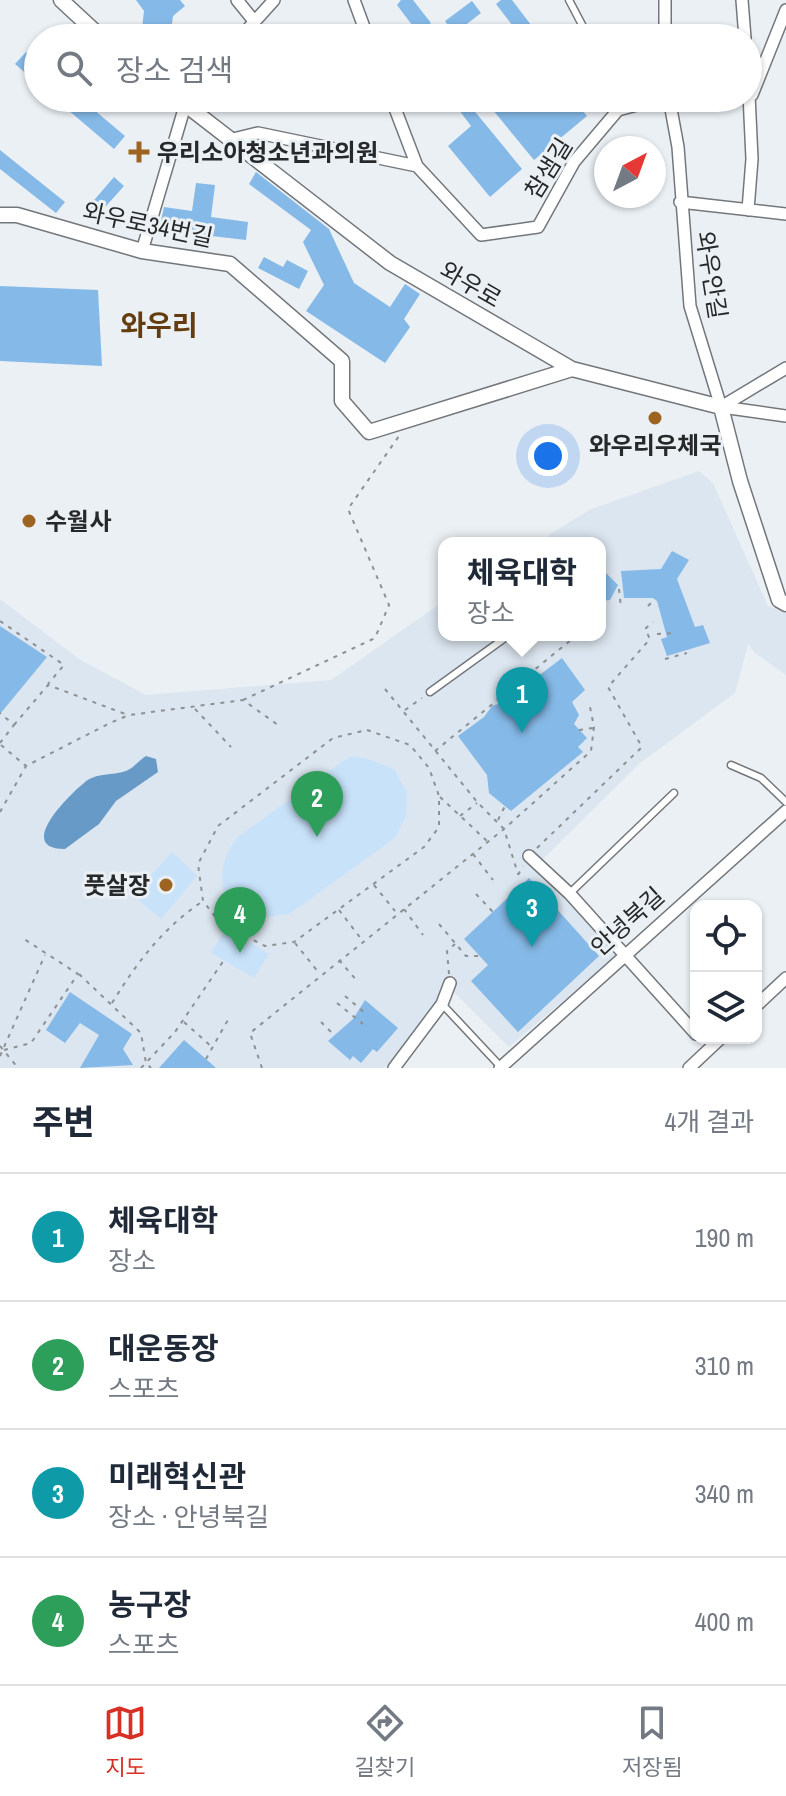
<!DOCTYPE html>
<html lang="ko">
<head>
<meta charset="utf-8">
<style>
  :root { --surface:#fff; --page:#f6f6f7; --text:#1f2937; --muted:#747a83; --line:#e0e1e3; --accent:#d93025 }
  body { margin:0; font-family:"Archivo Narrow","Noto Sans KR",sans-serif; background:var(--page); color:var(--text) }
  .controls { position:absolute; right:24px; bottom:24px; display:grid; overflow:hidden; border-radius:16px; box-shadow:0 2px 6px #0004 }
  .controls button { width:72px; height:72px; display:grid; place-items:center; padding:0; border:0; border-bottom:2px solid var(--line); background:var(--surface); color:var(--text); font:40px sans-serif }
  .compass { position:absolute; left:594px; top:136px; width:72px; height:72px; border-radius:50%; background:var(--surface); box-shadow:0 2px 6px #0004; rotate:41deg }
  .you { position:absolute; left:548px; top:456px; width:28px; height:28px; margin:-20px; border:6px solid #fff; border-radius:50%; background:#1a73e8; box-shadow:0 0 0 12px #1a73e833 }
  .badge { display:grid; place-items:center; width:52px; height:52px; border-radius:50%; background:var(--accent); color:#fff; font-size:26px; font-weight:700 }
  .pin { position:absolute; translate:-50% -66px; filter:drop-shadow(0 2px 4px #0008) }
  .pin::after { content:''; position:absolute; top:42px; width:28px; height:24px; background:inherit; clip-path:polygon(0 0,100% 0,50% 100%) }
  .popup { position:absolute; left:438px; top:537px; width:168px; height:104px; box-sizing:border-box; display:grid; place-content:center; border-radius:16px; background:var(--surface); filter:drop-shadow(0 2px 6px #0005); font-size:26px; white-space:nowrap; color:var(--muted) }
  .popup b { font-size:30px; color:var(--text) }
  .popup::after { content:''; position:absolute; left:50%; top:100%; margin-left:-16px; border:16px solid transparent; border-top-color:var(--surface) }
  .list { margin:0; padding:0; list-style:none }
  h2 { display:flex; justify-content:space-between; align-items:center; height:104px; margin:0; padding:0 32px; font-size:34px }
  h2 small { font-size:26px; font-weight:400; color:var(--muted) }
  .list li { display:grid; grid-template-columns:52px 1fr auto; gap:24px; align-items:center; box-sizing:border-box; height:128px; padding:0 32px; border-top:2px solid var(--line) }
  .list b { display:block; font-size:30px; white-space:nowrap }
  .list p { margin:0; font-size:26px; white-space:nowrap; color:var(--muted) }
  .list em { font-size:26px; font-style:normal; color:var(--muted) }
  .icon { flex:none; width:44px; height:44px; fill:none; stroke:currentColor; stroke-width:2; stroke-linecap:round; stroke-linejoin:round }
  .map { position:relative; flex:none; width:786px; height:1068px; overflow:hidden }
  .search { position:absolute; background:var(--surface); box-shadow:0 2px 6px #0004; left:24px; right:24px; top:24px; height:88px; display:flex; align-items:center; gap:20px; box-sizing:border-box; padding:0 28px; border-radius:44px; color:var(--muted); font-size:30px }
  .sheet { height:616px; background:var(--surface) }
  nav { display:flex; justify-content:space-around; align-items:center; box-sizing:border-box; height:112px; border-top:2px solid var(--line); background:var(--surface); font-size:22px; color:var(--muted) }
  nav a { display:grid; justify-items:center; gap:4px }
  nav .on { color:var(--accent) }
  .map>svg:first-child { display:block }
  .built { fill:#dce6f0 }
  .green { fill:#c8e2fa }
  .water { fill:#689ac7 }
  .building { fill:#85b9e7 }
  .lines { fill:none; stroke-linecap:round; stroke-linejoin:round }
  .service-casing { stroke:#73777b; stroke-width:9 }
  .minor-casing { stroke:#73777b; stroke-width:14 }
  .tertiary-casing { stroke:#73777b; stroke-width:17 }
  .path { stroke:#8d9193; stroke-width:2; stroke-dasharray:4 6; stroke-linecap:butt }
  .service { stroke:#fff; stroke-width:6 }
  .minor { stroke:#fff; stroke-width:11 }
  .tertiary { stroke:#fff; stroke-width:14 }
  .poi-dot { fill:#9c6420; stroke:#ebf0f4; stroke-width:3 }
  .labels { text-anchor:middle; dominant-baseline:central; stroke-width:6; stroke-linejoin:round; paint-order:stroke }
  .poi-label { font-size:24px; font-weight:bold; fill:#262829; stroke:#ebf0f4; text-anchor:start }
  .street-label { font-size:24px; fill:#262829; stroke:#ebf0f4 }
  .quarter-label { font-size:28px; font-weight:bold; fill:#633d0d; stroke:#ebf0f4 }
</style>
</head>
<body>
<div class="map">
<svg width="786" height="1068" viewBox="0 0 786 1068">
  <rect width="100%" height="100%" fill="#ebf0f4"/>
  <!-- built -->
  <path class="built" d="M699,471L713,483L768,606L786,613V675L755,653L748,644L735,693L640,763L537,865L616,956L509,1047L451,989L437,999L385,1068H0V599L79,659L146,695L331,680L444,601V635H600V543H536L589,510Z"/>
  <!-- green -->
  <path class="green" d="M349,757L365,758L394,769L407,793L406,816L395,838L289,914L256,918L227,905C219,876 220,859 239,836Z
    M172,852L197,876L161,919L133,895Z
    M226,928L269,954L254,978L211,953Z"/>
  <!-- water -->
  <path class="water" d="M146,756L156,759L158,772L116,801L99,824L65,849C14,849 70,794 84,783C96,772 112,776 126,771C134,768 139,760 146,756Z"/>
  <!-- building -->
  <path class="building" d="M136,0H180L185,6L173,16L171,31L142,28L144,11Z
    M401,0H413L431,23L418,33L397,5Z
    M501,0H512L541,38H522L496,4Z
    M472,1L481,13L454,34L445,21Z
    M26,52L38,62V84L15,64Z
    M54,98H80L125,136L114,149Z
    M450,98H469L475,106L472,108L522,169L490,197L448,146L471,126Z
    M505,98H572L587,116L534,160L492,109Z
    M183,142L207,150L202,164L179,156Z
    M0,150L65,202L56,213L0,169Z
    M256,172L329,229L354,283L390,307L405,284L420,294L404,319L410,327L385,363L306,311L324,285L303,242L311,230L249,184Z
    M114,177L124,186L99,214L89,206Z
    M196,183L215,185L211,217L248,222L246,240L159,230L164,207L192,211Z
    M264,257L283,267L287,260L308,271L299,289L258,268Z
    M0,286L98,290L102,366L0,361Z
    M672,551L689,560L677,579L695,627L703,625L710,643L667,656L661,639L667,637L657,601L653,598H624L621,571L661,569Z
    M600,573H606L618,585L610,600L600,601Z
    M0,626L47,657L0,714Z
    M562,658L585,690L572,702L579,715L574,724L587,738L578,747L583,752L511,811L489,793L487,775L458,736L484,717L492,706L504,702Z
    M529,878L599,956L518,1032L471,981L488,965L464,939Z
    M70,992L132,1034L123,1049L133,1065L80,1068L99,1035L80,1023L65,1043L46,1030Z
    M365,1000L398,1028L377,1052L373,1049L361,1063L353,1056L350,1060L328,1041L353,1019Z
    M184,1040L206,1059L216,1068H159Z"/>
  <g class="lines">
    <!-- service casing -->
    <g class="service-casing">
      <path id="service" d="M569,0L589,38
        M430,692L509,635
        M731,765L761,778L786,802
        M570,893L674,793
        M442,1004L501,1067"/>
    </g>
    <!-- minor casing -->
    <g class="minor-casing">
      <path id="minor" d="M237,0L254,21
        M354,0L368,38
        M742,0L745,38
        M240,38L274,0
        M665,38V0
        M752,95L786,10
        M391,98L417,166L481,235L538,227L574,162L618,110L663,98
        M669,98L678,147L690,306L721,407
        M229,140L258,133L417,166
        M680,202L786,214
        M748,210L752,159L748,73
        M142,251L187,99
        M721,407L786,368
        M722,407L786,416
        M529,856L570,894L696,1034
        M756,1006L786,978
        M394,1068L442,1004L450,983
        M500,1068L786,811
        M689,1068L721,1038"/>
    </g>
    <!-- tertiary casing -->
    <g class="tertiary-casing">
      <path id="tertiary" d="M61,0L102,38
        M177,98L390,263L572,369L721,407L740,481L779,600L786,604
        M0,215H17L142,251L230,264L342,361V401L369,432L572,369"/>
    </g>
    <!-- path -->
    <path class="path" d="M619,589L621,608
      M648,606L654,600
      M0,621L64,665L48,684
      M657,634L674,633
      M665,659L687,653
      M515,681L521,689
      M385,689L478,803L504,829L518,874
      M243,700L375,638L389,605L348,509L399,436
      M195,709L231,747
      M405,710L422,698
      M14,725L48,685L128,715
      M367,730L410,745L429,768L439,796V827L424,847L294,942L265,946L220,923L203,901L198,864L218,826L333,738Z
      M579,730L593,728
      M0,743L14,725L0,713
      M1,745L26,766
      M435,751L577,635
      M440,797L487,841
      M0,812L26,766L110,723L129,715L243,700L278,725
      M460,816L477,803
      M498,820L505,806
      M537,848L642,747L608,687L650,639L645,629L653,622
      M473,854L493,880
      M518,875L523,866
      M374,885L395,911
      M476,894L493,912
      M404,909L423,935
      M339,910L362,940
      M439,924L466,956H479
      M295,943L319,973
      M339,960L358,982
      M79,974L141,1033L146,1063L151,1068
      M449,974L447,951L455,944
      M345,996L366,1014
      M112,1003C138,961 162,929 203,901
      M337,1003L363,1024
      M184,1022L212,1047
      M321,1022L334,1035
      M0,1046L18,1068
      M4,1050L31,1043L78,974L21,937
      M0,1056L45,955
      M206,1059L229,1018
      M141,1068L175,1032L224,960
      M262,1068L250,1033L504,829L591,751L594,727L589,702"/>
    <!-- service -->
    <use href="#service" class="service"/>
    <!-- minor -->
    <use href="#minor" class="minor"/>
    <!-- tertiary -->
    <use href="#tertiary" class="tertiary"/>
  </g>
  <!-- markers -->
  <g class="poi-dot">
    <path d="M135 140h8v8h8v8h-8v8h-8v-8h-8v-8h8z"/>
    <circle cx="655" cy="418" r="8"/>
    <circle cx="29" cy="521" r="8"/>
    <circle cx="166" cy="885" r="8"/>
  </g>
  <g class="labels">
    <!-- poi labels -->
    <g class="poi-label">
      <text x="157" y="152">우리소아청소년과의원</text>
      <text x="655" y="445" text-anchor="middle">와우리우체국</text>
      <text x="45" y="521">수월사</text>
      <text x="150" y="885" text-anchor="end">풋살장</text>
    </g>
    <!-- street labels -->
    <g class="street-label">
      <text transform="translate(548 168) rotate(-58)">참샘길</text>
      <text transform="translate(148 224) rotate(12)">와우로34번길</text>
      <text transform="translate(712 275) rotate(81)">와우안길</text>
      <text transform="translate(471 284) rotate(30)">와우로</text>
      <text transform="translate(627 921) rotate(-42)">안녕북길</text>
    </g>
    <!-- quarter labels -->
    <g class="quarter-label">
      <text x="159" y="325">와우리</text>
    </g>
  </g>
</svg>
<div class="controls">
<button><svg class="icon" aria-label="locate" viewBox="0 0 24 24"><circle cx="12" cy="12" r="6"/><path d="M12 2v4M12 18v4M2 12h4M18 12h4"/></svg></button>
<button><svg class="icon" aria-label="layers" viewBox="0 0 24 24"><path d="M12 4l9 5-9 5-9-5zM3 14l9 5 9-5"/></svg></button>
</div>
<svg class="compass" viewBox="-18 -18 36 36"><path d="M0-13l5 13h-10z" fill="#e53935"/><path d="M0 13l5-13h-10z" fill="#747a83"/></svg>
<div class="you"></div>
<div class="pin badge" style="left:522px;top:733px;background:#0f9aa8">1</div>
<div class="popup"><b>체육대학</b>장소</div>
<div class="pin badge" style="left:317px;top:837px;background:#2e9e5b">2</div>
<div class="pin badge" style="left:532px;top:947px;background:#0f9aa8">3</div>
<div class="pin badge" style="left:240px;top:953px;background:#2e9e5b">4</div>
<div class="search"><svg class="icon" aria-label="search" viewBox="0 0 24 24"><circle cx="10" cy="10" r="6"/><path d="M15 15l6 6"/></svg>장소 검색</div>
</div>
<section class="sheet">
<h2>주변<small>4개 결과</small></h2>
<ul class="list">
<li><span class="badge" style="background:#0f9aa8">1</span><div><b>체육대학</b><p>장소</p></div><em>190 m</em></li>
<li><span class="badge" style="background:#2e9e5b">2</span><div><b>대운동장</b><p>스포츠</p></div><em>310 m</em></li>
<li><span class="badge" style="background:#0f9aa8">3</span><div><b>미래혁신관</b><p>장소 · 안녕북길</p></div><em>340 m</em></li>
<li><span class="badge" style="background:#2e9e5b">4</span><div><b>농구장</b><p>스포츠</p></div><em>400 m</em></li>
</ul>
</section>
<nav>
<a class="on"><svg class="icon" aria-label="map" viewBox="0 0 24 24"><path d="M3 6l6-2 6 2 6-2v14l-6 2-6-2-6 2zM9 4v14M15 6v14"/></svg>지도</a>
<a><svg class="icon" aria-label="directions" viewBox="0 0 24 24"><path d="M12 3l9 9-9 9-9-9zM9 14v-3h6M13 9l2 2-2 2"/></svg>길찾기</a>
<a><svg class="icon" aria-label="saved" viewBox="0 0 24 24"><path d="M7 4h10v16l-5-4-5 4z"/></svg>저장됨</a>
</nav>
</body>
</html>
